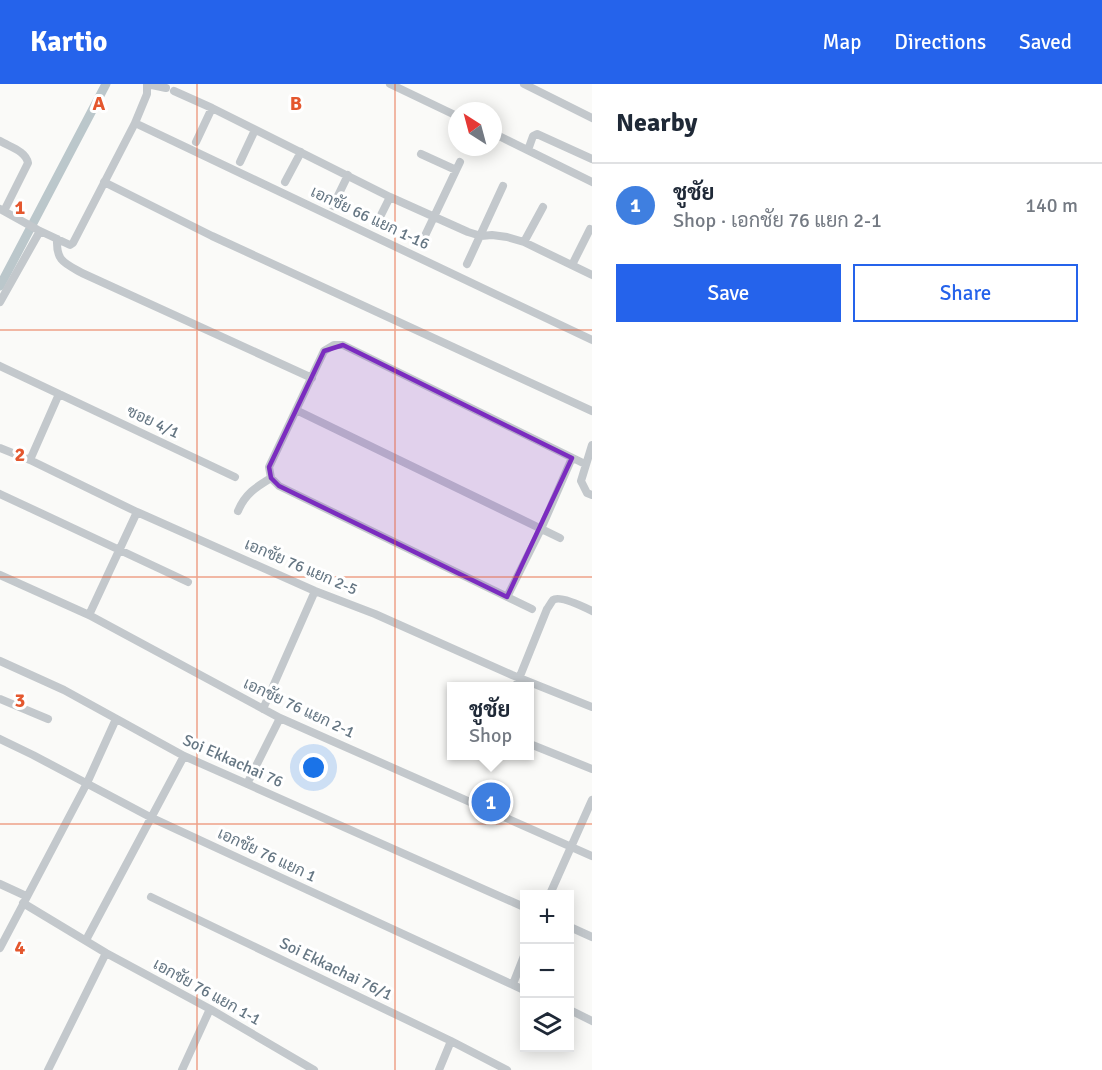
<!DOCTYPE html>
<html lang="en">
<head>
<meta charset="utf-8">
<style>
  :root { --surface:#fff; --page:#f6f6f7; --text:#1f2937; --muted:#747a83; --line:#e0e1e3; --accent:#2563eb }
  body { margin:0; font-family:Signika,Sarabun,sans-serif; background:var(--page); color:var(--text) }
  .controls { position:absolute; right:18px; bottom:18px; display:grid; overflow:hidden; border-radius:0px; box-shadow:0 3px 15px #0003 }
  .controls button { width:54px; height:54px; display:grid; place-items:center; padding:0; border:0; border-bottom:2px solid var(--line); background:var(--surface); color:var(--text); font:30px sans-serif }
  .compass { position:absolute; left:448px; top:18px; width:54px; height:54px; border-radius:50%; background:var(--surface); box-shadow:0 3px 15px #0003; rotate:324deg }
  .you { position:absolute; left:314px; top:684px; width:21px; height:21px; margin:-15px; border:4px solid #fff; border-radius:50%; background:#1a73e8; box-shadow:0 0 0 9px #1a73e833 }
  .badge { display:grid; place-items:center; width:39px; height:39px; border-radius:50%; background:var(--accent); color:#fff; font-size:20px; font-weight:700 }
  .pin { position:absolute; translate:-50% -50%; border:3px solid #fff; box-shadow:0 2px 6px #0006 }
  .popup { position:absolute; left:447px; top:598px; width:87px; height:78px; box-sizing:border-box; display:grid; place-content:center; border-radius:0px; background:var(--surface); filter:drop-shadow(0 2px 4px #0005); font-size:20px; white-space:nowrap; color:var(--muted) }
  .popup b { font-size:22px; color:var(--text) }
  .popup::after { content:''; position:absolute; left:50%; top:100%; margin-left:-12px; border:12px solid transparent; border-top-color:var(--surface) }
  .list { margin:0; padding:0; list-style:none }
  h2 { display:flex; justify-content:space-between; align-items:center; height:78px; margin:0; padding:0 24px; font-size:26px }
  h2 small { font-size:20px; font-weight:400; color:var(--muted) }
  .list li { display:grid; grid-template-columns:39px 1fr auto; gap:18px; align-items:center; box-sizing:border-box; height:84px; padding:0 24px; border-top:2px solid var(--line) }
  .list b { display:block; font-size:22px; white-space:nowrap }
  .list p { margin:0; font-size:20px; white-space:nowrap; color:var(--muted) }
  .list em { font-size:20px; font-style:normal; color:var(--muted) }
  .actions { display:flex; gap:12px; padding:18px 24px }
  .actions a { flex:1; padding:14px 0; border:2px solid var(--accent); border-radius:0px; text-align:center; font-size:21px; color:var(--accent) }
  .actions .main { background:var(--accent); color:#fff }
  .icon { flex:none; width:33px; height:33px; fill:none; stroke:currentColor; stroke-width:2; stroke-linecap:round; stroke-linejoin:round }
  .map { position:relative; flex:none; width:592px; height:986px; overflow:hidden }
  header { display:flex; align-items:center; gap:36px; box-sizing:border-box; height:84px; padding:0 30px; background:var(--accent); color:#fff }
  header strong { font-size:28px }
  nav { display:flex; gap:33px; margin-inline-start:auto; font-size:21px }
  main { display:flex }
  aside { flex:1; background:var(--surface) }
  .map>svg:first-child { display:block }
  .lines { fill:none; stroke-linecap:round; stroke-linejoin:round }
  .canal { stroke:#bbc7cb; stroke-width:9 }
  .street { stroke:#c3c8cc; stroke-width:8 }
  .marked { fill:#7b2cbf; fill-opacity:0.2; stroke:#7b2cbf; stroke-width:4.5; stroke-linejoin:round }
  .grid { fill:none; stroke:#e4572e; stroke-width:1.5; stroke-opacity:0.55 }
  .labels { text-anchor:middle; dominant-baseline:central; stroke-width:6; stroke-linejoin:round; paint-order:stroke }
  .street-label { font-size:16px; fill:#657683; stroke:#fff }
  .grid-label { font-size:20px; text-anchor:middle; font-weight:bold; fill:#e4572e; stroke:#fff; stroke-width:6; stroke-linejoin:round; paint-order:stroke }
</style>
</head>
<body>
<header>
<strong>Kartio</strong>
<nav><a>Map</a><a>Directions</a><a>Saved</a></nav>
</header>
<main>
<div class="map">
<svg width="592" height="986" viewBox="0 0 592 986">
  <rect width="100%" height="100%" fill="#fafaf8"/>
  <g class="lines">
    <!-- canal -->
    <path class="canal" d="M0,202L106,0"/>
    <!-- street -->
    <path class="street" d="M147,0L166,4
      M390,0L457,32
      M524,0L592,34
      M174,7L212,24L390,113L468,148L481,152L492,151L507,153L524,158L592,191
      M135,39L592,256
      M493,49L592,98
      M0,57C10,63 26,67 28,79L4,127
      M196,58L212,24
      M528,66L533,52L537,50L592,75
      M421,70L456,86
      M240,78L255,46
      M104,98L212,152L592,327
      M285,98L301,68
      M333,122L348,91
      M0,125L38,146L70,161L73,159L135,39L147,10V0
      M377,139L390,113
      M57,155C56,177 64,179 82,189L312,294
      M422,158L460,78
      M524,158L543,123
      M467,180L503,102
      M572,181L590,145
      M0,218L40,147
      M0,282L235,393
      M296,326L560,454
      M592,361L581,397L587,409L592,411
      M0,364L30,376L137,428L315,507L375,530L512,591L592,623
      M30,376L59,310
      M0,410L188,498
      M238,427C245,410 256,403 271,394
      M0,491L89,531L280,634L592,772
      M507,513L541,445L572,374
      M532,525L279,402L271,394L269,383L324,267L334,261H343L585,380
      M89,531L137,428
      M0,577L64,606L184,672L524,823
      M516,602L547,525C548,524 552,517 553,516C560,511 584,523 592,527
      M0,615L48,635
      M263,625L315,507
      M0,655L33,671L152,734L524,906
      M530,660L592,685
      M247,700L280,634
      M0,800L26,812
      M550,810L592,716
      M151,813L451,957L507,986
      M23,819L106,869L210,925L314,986
      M570,843L592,853
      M86,856L184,672
      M0,864L87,699L116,635
      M513,900L524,872
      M570,926L592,937
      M48,986L106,869
      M182,986L210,925
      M439,986L451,957"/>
  </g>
  <!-- marked area -->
  <path class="marked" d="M343,261L572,374L507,513L279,402L271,394L269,383L324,267Z"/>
  <!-- grid -->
  <path class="grid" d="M197,0V986M395,0V986M0,246H592M0,493H592M0,740H592"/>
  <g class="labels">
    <!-- street labels -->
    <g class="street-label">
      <text transform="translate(370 134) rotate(25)">เอกชัย 66 แยก 1-16</text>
      <text transform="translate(153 338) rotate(25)">ซอย 4/1</text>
      <text transform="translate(301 483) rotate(23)">เอกชัย 76 แยก 2-5</text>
      <text transform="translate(299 624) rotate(25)">เอกชัย 76 แยก 2-1</text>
      <text transform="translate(233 677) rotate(24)">Soi Ekkachai 76</text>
      <text transform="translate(267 771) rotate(25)">เอกชัย 76 แยก 1</text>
      <text transform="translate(336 885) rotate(26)">Soi Ekkachai 76/1</text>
      <text transform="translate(207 908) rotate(29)">เอกชัย 76 แยก 1-1</text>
    </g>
  </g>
  <g class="grid-label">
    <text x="99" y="26">A</text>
    <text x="296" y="26">B</text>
    <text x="20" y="130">1</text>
    <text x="20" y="377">2</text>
    <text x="20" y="623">3</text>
    <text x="20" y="870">4</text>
  </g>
</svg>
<div class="controls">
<button>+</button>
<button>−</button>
<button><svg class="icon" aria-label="layers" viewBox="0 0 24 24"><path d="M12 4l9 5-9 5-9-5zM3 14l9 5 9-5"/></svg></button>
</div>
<svg class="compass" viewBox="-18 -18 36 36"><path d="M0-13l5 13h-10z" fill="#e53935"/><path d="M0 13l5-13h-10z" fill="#747a83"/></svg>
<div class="you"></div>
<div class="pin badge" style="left:491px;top:718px;background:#3f7fe0">1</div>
<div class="popup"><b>ชูชัย</b>Shop</div>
</div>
<aside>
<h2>Nearby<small></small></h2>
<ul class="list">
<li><span class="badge" style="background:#3f7fe0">1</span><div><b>ชูชัย</b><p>Shop · เอกชัย 76 แยก 2-1</p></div><em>140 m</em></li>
</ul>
<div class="actions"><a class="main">Save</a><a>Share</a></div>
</aside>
</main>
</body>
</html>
